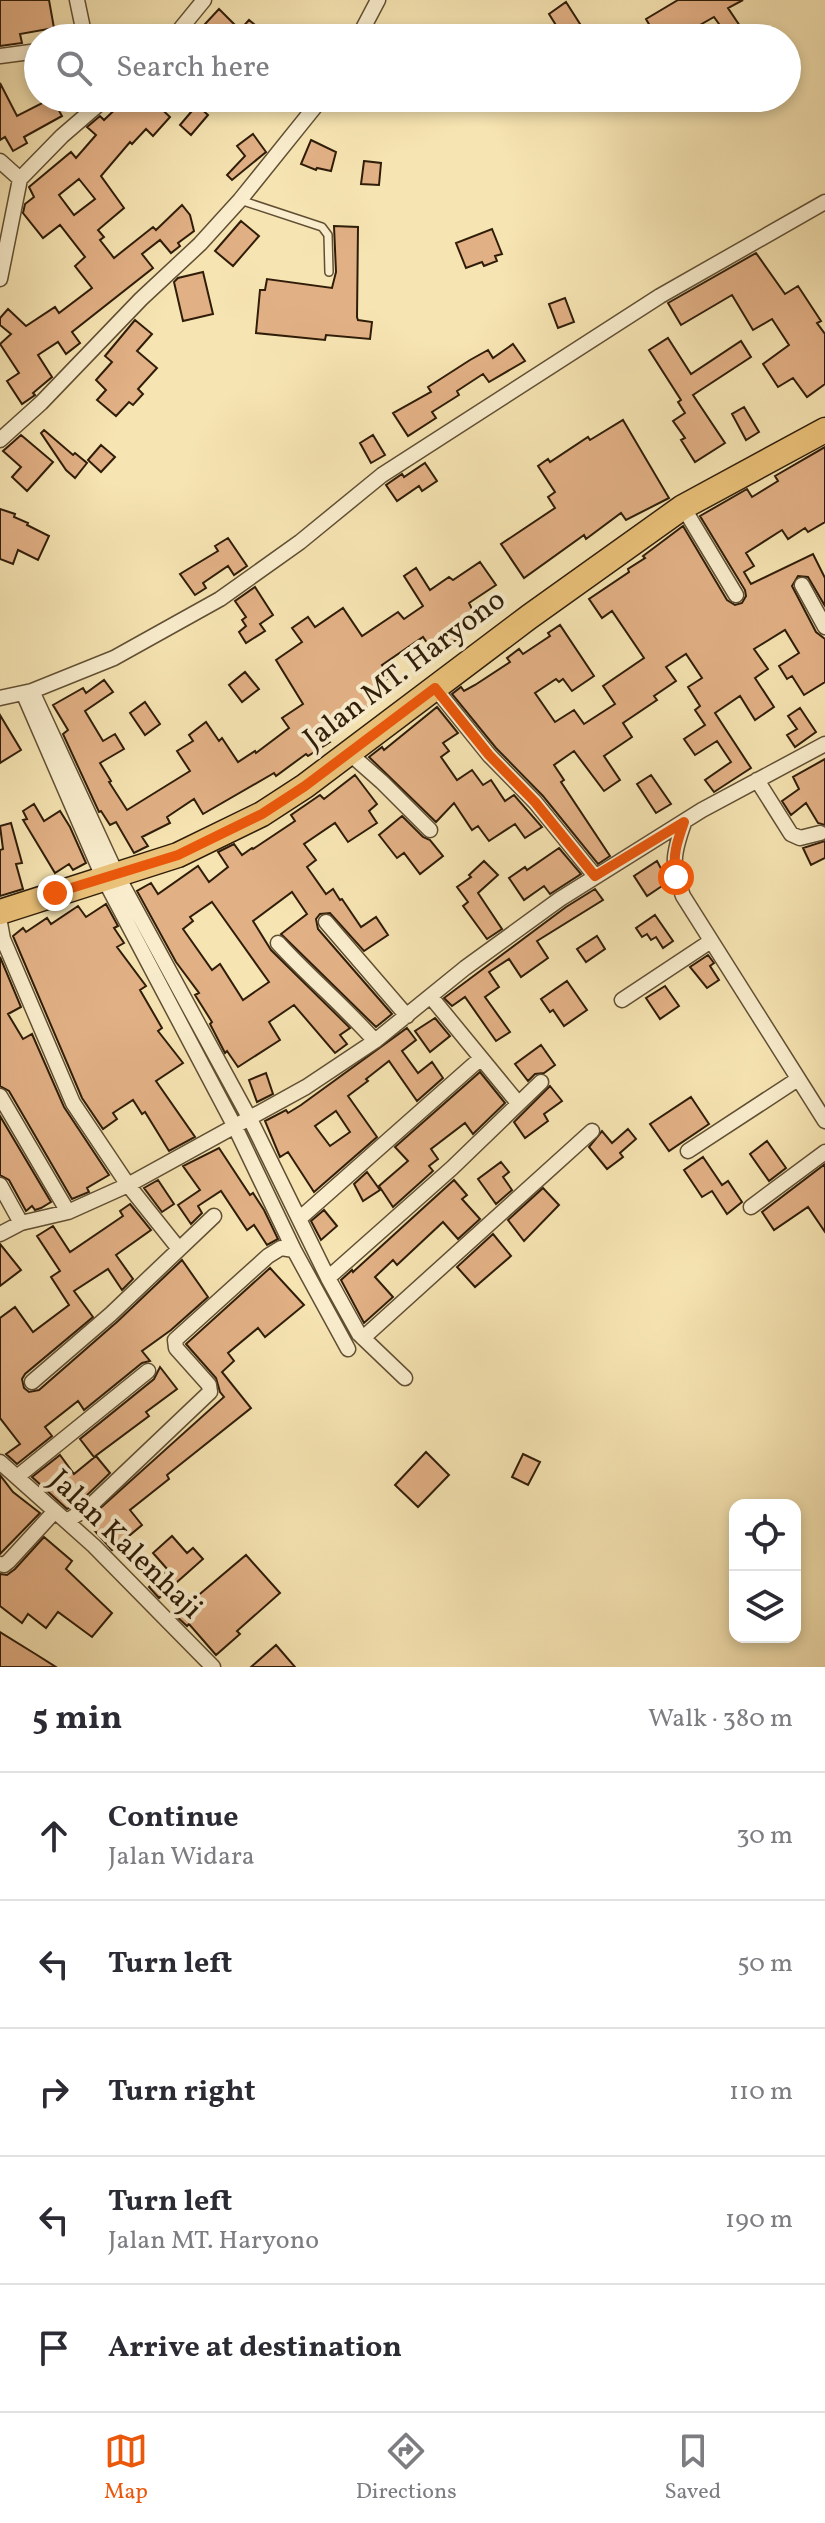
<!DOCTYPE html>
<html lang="en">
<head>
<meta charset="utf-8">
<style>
  :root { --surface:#fff; --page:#f2f2f3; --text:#2b2b33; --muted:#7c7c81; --line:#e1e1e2; --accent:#ea580c }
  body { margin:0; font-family:Vollkorn,serif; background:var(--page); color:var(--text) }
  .controls { position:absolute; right:24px; bottom:24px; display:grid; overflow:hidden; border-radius:16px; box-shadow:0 4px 12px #0003 }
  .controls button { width:72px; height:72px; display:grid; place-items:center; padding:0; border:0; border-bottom:2px solid var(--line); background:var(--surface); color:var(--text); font:40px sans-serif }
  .stop { position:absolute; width:24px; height:24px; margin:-18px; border:6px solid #ea580c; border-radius:50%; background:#fff }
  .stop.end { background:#ea580c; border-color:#fff; box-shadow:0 2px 8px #0008 }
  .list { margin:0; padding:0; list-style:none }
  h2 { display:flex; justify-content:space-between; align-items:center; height:104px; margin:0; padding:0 32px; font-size:34px }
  h2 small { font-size:26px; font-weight:400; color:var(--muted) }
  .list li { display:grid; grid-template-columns:52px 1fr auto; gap:24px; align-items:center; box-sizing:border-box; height:128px; padding:0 32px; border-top:2px solid var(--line) }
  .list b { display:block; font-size:30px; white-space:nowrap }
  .list p { margin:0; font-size:26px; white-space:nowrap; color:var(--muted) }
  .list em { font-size:26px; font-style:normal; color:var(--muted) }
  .icon { flex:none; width:44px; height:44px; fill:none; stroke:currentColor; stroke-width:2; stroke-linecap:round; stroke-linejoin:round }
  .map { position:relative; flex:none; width:825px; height:1667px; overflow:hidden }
  .search { position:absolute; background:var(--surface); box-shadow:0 4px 12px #0003; left:24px; right:24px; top:24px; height:88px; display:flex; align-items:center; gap:20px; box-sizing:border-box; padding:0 28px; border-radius:44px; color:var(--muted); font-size:30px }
  .sheet { height:744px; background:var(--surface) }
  nav { display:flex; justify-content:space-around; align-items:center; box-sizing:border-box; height:112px; border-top:2px solid var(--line); background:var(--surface); font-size:22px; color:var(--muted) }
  nav a { display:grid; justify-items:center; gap:4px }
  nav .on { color:var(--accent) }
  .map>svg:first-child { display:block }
  .building { fill:#e2b085; stroke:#2f1d09; stroke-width:2; fill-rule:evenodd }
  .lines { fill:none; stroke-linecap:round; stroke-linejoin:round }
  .service-casing { stroke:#614f33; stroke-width:10 }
  .minor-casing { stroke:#614f33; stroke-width:17 }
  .primary-casing { stroke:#2f1d09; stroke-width:27 }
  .service { stroke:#f9edcd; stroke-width:7 }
  .minor { stroke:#f9edcd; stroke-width:14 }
  .primary { stroke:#ebc279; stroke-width:24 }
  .route { stroke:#ea580c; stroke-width:10 }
  .labels { text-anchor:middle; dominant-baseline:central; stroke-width:8; stroke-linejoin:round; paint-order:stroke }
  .street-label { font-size:30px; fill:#2f1d09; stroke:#f9edcd }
</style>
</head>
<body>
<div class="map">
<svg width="825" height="1667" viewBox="0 0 825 1667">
  <rect width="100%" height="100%" fill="#f6e4b2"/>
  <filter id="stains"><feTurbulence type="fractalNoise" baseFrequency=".0025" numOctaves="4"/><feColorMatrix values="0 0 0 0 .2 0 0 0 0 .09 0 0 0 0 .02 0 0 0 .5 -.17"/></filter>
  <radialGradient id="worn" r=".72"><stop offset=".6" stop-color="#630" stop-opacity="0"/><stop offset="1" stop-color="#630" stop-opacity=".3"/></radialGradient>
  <!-- building -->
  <path class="building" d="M0,0H49L54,28L20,34L22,43L0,46Z
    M678,0H743L728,8L748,38H729L714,17L677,38H657L646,19Z
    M566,2L589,38H564L549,14Z
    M219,9L240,30L249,20L271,38H192Z
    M0,83L17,116L52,98L62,116L24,137L27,143L13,151L5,137L0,140Z
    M127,98H136L145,107L152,100L170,117L153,136L146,129L132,144L130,142L101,176L124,208L98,230L104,237L100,240L114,258L153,227L156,230L182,205L190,215L194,231L178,243L180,246L171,253L160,240L142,254L153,268L72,332L80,343L66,354L58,342L38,355L52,377L33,393L35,395L22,404L7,381L19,373L0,344L11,334L0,325V318L8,309L26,326L55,307L59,313L92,288L75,266L85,257L60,225L43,238L23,213L25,204L34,197L29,187L71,152L76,158L96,135L87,127L100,116L104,120ZM79,179L95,199L74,215L59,195Z
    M197,105L208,115L191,135L180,125Z
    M253,134L266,152L232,180L227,175L245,156L237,146Z
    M311,140L336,152L331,171L317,168L316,170L301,164Z
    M364,161L381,163L379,185L361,184Z
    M241,221L259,236L233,266L215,251Z
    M334,226L358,227L357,317L358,320L372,322L370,339L326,335L325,340L256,333L260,290H265L267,279L332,288L336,272Z
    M492,229L502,254L495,256L497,261L484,266L482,262L466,268L456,243Z
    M756,253L785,294L798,286L821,321L817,323L825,334V384L807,397L793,378L778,387L763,364L789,345L772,319L753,330L732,295L681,325L668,303Z
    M203,272L213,314L183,321L174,282L178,278Z
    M565,298L574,322L558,328L549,304Z
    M135,320L152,334L137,351L157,368L138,389L143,394L133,405L129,402L116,416L97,400L106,390L96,380L112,362L105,356Z
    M668,338L691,374L741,341L751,357L693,395L725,443L695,462L681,440L685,438L673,421L685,413L678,402L681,400L649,350Z
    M513,344L525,361L489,382L483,374L457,391L459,395L432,412L436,418L408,436L393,413L431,392L428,387L470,360L488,350L493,358Z
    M744,407L759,432L746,440L732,414Z
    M623,420L669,498L626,520L621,513L586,539L584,535L524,578L501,544L555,508L548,497L555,492L538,466L548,459L550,462L588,437L590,440Z
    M44,430L73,455L75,453L87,463L75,478L66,470L41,433Z
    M21,435L53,462L27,491L12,477L21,467L3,451Z
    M373,435L385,455L371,463L360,443Z
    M101,445L115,457L101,472L88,460Z
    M825,447V522L808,532L805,528L788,539L782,530L746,553L754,566L744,572L751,584L813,554L825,578V606L808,577L798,576L792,586L816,632L825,639V682L804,695L792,676L787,679L779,666L799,653L785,630L754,649L768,669L755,678L774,707L755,720L740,696L715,713L751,768L714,792L705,780L731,762L717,741L695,755L684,739L705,725L695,710L700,706L688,687L702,678L686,654L666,667L676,681L654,696L657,700L623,723L632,737L604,756L620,780L604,791L574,751L554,765L564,780L561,782L610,856L598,864L543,796L496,748L452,694L461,687L464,691L475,685L510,662L507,658L519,649L523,654L550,636L548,633L560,625L594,676L572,691L563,679L559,682L556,679L535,693L555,722L574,710L584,724L615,704L603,686L644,658L612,611L602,618L589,599L629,572L628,569L645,558L643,556L683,526L727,600L735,605L742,603L746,596L745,590L700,516L747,489L752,497L778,481L775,476Z
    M425,463L437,481L422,491L419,486L397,501L386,485L402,474L404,477Z
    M0,509L15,514L14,517L28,523L27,525L49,536L38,560L18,550L13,564L0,559Z
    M228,538L247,566L234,575L228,566L203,583L206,588L195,595L180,574L218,551L215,546Z
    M480,562L496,585L469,603L474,613L451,629L458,639L434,653L423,637L382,665L390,677L368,692L374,702L325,736L330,742L308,756L306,754L276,776L274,773L203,814L194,799L167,817L170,823L142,837L148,846L134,853L116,822L110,825L101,811L99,812L63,734L68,730L53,705L83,688L86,693L104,680L113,692L85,711L103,741L115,734L124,749L100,763L111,781L109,782L127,810L190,771L177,751L193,741L189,735L206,722L219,741L222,738L238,762L255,751L256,753L289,728L282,718L303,704L276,660L302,642L292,628L308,617L315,627L343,608L362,636L398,612L404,619L423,606L404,576L416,568L430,590L449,577L453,580Z
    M255,587L273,615L260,624L265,631L246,643L239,632L246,626L242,620L246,617L235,601Z
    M245,672L259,689L242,702L229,685Z
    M145,702L160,724L145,735L130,713Z
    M437,707L458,733L443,743L449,751L441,757L457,780L472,770L483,785L491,780L505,801L514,795L542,827L525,838L515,824L489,841L478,826L472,830L454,803L436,822L369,757L382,747L384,750Z
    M800,708L816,732L795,747L787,735L797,729L788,716Z
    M0,715L21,750L0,763Z
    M825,759V825L818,823L806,803L791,815L782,801L799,789L793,777Z
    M355,775L377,804L369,811L377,823L348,842L335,823L304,844L316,860L307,867L326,894L333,889L340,900L342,899L361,927L376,917L388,935L364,951L330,913L320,914L316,919L318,929L392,1014L376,1027L281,934L307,914L292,892L253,921L271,950L350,1028L340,1035L347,1044L335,1053L294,1005L269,1022L280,1040L238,1067L227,1051L225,1053L210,1024L212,1022L195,995L199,993L176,962L137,891L151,883L158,894L198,866L209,882L228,867L218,852L234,844L242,855L252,848L253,849L295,821L291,815L320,795L324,799ZM212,902L269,982L243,1000L220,964L212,970L183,929L193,921L190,917Z
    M651,775L671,804L656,813L637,784Z
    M34,804L44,821L60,811L70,827L86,863L73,870L69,864L55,873L23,820L27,819L23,811Z
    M402,816L423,837L430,840L443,856L420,874L404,853L397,858L379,835Z
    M11,823L22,863L16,864L23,889L0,896V850L3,849L0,826Z
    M825,841V858L811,865L803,848Z
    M559,848L581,874L550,894L544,886L524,900L509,878L525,867L527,870Z
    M484,861L498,875L478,893L502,929L487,939L463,906L468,902L457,887L471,877L469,875Z
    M657,861L668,882L647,896L634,876Z
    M595,889L603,900L537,941L548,958L521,977L509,959L489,972L499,987L485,997L510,1032L496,1041L465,997L452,1006L444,998L566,907Z
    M106,904L118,926L114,928L124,943L117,947L146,986L140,990L162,1028L158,1031L183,1063L156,1081L195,1137L169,1151L145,1112L142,1114L133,1100L113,1113L117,1119L103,1129L82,1098L13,936L23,928L26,932L47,918L51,924L78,906L86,917Z
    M655,915L673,941L663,948L656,937L651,940L647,934L642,937L636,928Z
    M597,936L605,949L586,962L577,949Z
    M708,955L714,963L710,966L719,980L707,988L690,967Z
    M0,957L21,1007L8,1014L23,1039L32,1034L64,1107L109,1175L87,1188L89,1192L72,1199L9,1091L0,1086Z
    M567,981L587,1010L564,1026L553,1010L550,1012L541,999Z
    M665,986L679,1006L660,1019L646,998Z
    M435,1018L450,1036L430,1052L415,1031Z
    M407,1028L416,1040L402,1051L418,1073L432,1062L443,1078L417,1101L389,1061L366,1079L368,1081L348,1096L377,1137L314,1192L288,1152L280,1157L265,1121L286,1110L288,1113L301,1105ZM336,1111L350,1132L330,1146L315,1126Z
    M541,1045L555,1065L544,1073L535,1074L528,1081L515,1064Z
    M480,1072L505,1103L473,1134L465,1123L431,1149L438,1159L429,1166L433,1171L393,1207L379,1186L408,1161L395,1147Z
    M266,1073L273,1094L257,1102L249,1080Z
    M550,1086L562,1101L544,1114L548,1121L525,1138L514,1122Z
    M691,1097L709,1124L669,1151L650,1124Z
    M0,1116L51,1202L41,1208L35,1210L32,1206L26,1211L9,1180L0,1175Z
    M628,1129L636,1139L620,1153L623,1157L607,1169L589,1147L602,1131L612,1143Z
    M767,1141L786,1168L769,1181L750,1154Z
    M219,1148L250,1195L253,1193L264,1210L278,1239L267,1245L254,1225L247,1230L221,1191L198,1206L202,1213L191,1224L178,1205L200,1190L183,1166Z
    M703,1157L722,1185L728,1181L742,1202L727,1214L712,1191L702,1197L684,1170Z
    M501,1162L509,1172L503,1177L512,1190L496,1204L478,1179Z
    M825,1164V1232L808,1207L774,1230L762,1212Z
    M367,1172L380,1190L363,1201L354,1184Z
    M158,1180L174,1204L162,1212L144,1188Z
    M454,1180L467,1195L462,1199L480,1219L458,1239L443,1222L397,1265L393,1260L375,1277L393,1297L364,1323L341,1280L352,1270L353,1272Z
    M543,1188L559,1205L524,1241L508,1220Z
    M130,1204L151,1230L116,1255L133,1279L122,1290L108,1269L74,1291L93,1317L25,1374L22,1379L24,1388L29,1392L39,1390L118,1321L182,1260L208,1297L171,1330L142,1351L150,1361L142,1363L84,1410L78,1401L45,1427L52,1436L17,1464L6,1454L20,1444L0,1418V1318L15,1307L33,1332L69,1305L51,1277L60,1271L37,1236L53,1226L70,1252L123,1216L120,1211Z
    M324,1210L337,1226L321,1240L311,1221Z
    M493,1234L511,1256L475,1287L457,1267Z
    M0,1244L21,1270L0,1286Z
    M270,1268L304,1305L265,1337L258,1328L228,1353L234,1361L222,1372L251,1408L167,1475L169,1479L130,1510L142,1525L112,1550L86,1521L224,1397L220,1392L216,1378L186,1344Z
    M160,1367L177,1389L146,1412L149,1416L94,1457L80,1439L154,1379Z
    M426,1452L449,1475L418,1507L395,1485Z
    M523,1454L540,1462L528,1485L512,1477Z
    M60,1455L74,1474L96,1456L110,1473L83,1499L67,1509L32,1477Z
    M0,1475L13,1492L40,1513L0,1554Z
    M172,1536L187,1553L193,1548L203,1559L159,1598L149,1587L168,1570L153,1553Z
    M44,1537L72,1561L66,1569L112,1613L92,1637L58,1612L46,1628L28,1614L22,1623L0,1606V1574L7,1575L15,1569Z
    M246,1555L280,1593L237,1631L240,1634L216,1655L189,1624L187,1626L175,1615Z
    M0,1632L37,1655L56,1667H0Z
    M276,1645L295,1667H251Z"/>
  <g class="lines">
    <!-- service casing -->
    <g class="service-casing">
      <path id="service" d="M240,200L322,227L328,235L329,272"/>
    </g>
    <!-- minor casing -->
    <g class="minor-casing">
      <path id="minor" d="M77,0L85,38
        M132,38L178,33
        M173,38L204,0
        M358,38L378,0
        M0,56L38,51
        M0,161L20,179
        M20,179L62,136L106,98
        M0,279L20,179
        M0,440L41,403L141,299L200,244L240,200L322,98
        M683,507L736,595
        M802,585L825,627
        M435,688L489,755L535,802L595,876
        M32,691L116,873L250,1119L328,1278L359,1334L405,1378
        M25,697L103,877L235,1127L294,1250
        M0,698L32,691L114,658L220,599L300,542L382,475L660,296L825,202
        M349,753L382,782L430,830
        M757,780L791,834L800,838L820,833
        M684,823C673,854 671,864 683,896L825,1121
        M326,922L407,1016
        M0,923L3,939L73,1103L128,1185L179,1249
        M278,943C309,977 344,1006 375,1041
        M431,997L518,1103
        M622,1000L711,941
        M0,1096L68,1212
        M688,1151L798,1079
        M0,1185L21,1223
        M751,1207L825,1152
        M299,1219L481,1058
        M0,1234L21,1223L68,1212L128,1185L306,1087L375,1041L465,968L560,899L702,810L825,744
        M328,1278L452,1168L541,1082
        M363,1338L592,1131
        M32,1382L111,1314L214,1216
        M0,1462L94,1546L213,1667
        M17,1477L148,1371
        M67,1521L89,1507L210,1392L209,1385L176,1348L175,1340L268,1256L281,1248L294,1250L348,1349
        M0,1564L4,1565L9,1561L55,1511"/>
    </g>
    <!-- primary casing -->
    <g class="primary-casing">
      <path id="primary" d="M0,912L178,855L262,814L305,786L529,617L683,507L825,430"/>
    </g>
    <!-- service -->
    <use href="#service" class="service"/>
    <!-- minor -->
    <use href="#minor" class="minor"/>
    <!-- primary -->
    <use href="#primary" class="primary"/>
  </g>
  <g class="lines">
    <!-- route -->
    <path class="route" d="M55,893L178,855L262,814L305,786L435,688L489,755L535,802L595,876L684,822C677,842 672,856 676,877"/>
  </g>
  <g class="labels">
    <!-- street labels -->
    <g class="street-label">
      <text transform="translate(405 670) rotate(-37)">Jalan MT. Haryono</text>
      <text transform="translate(125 1545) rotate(44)">Jalan Kalenhaji</text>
    </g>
  </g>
  <rect width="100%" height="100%" filter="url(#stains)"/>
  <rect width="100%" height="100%" fill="url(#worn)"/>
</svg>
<div class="controls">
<button><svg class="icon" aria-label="locate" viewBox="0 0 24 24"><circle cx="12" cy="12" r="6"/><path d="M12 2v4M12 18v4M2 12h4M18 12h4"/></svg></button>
<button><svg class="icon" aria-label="layers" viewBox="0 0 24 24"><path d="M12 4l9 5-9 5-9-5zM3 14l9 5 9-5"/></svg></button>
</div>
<div class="stop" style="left:676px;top:877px"></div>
<div class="stop end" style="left:55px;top:893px"></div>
<div class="search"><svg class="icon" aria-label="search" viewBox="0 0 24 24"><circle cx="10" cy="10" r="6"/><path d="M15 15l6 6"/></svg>Search here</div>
</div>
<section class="sheet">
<h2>5 min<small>Walk · 380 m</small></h2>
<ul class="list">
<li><svg class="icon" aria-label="ahead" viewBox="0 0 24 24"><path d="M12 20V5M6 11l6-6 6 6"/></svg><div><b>Continue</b><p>Jalan Widara</p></div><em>30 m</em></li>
<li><svg class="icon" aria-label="left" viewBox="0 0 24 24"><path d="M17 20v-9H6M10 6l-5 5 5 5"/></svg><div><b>Turn left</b></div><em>50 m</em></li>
<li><svg class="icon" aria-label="right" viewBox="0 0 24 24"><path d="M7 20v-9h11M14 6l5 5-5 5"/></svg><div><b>Turn right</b></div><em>110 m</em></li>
<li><svg class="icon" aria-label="left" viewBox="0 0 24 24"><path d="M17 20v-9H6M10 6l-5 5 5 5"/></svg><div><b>Turn left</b><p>Jalan MT. Haryono</p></div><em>190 m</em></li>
<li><svg class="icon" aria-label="arrive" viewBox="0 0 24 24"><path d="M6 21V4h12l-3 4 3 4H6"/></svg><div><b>Arrive at destination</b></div></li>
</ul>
</section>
<nav>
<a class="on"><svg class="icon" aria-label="map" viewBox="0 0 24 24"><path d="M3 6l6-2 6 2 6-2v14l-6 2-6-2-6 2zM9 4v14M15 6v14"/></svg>Map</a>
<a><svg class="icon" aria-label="directions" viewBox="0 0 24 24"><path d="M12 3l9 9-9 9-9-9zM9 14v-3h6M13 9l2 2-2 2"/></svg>Directions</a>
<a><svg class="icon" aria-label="saved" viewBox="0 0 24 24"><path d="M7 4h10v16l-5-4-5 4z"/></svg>Saved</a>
</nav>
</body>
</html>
